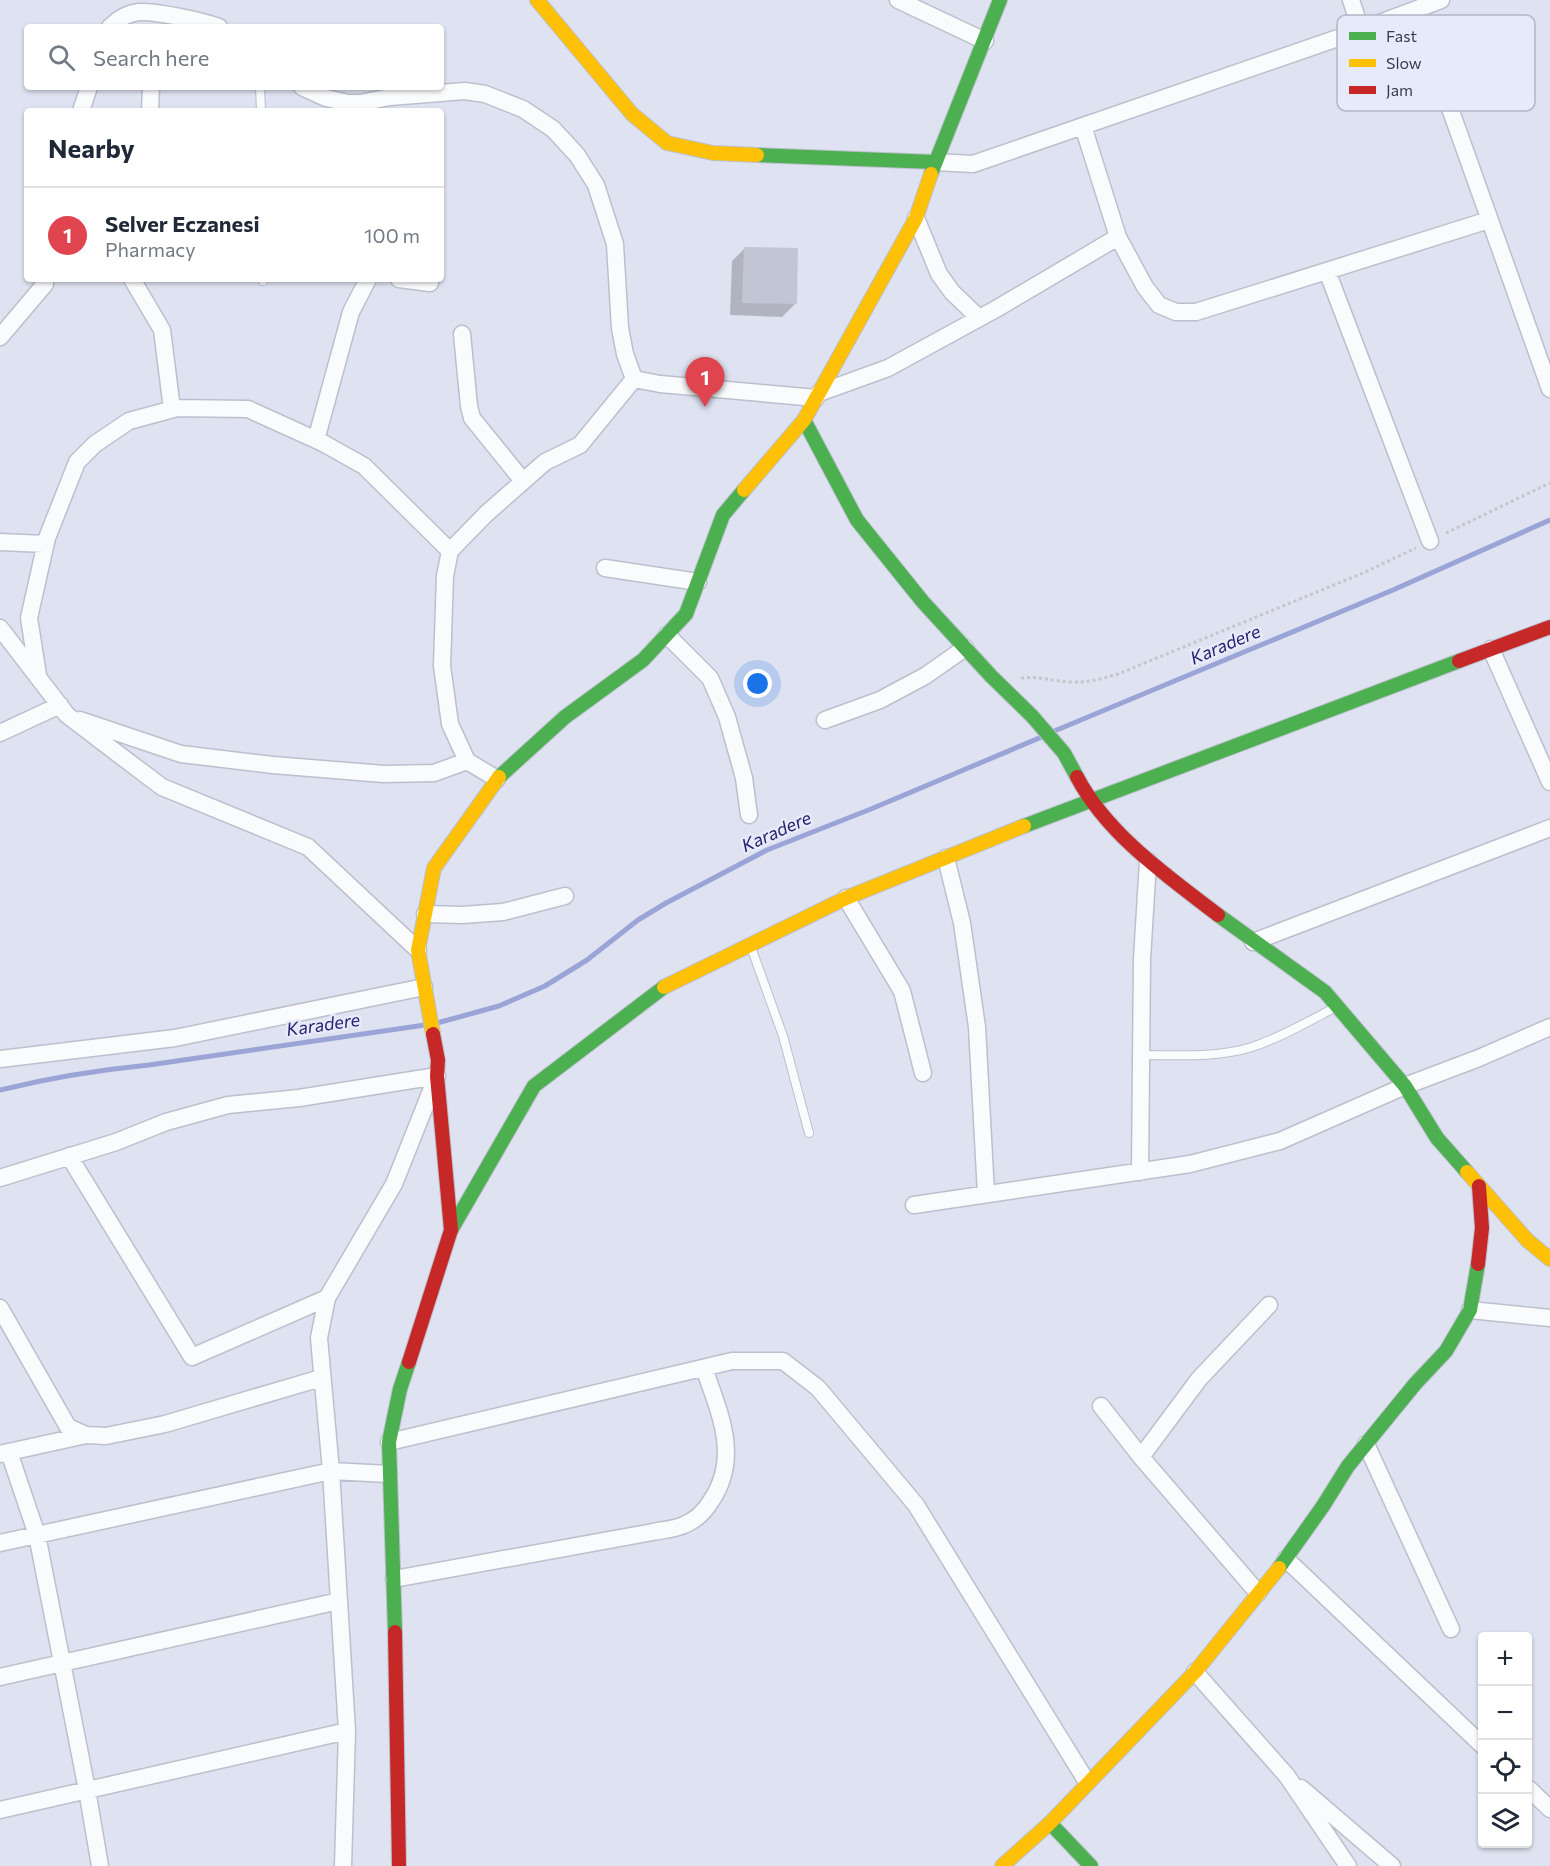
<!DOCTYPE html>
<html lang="en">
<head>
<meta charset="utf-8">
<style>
  :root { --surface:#fff; --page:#f2f2f3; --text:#1f2937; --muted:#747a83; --line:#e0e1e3; --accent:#737684 }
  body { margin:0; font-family:Commissioner,sans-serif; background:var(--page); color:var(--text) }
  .controls { position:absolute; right:18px; bottom:18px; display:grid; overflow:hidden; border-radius:6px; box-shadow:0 2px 4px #0004 }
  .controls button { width:54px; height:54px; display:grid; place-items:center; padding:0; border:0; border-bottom:2px solid var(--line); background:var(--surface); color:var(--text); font:30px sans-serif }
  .you { position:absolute; left:758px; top:684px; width:21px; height:21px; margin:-15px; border:4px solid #fff; border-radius:50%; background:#1a73e8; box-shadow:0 0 0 9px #1a73e833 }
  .badge { display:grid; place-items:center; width:39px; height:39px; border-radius:50%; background:var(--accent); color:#fff; font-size:20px; font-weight:700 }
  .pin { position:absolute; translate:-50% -50px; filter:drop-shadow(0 2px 3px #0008) }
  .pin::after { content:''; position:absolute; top:32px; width:21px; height:18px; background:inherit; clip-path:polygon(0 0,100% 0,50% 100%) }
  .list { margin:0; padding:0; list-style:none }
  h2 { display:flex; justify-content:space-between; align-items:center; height:78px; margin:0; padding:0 24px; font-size:26px }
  h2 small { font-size:20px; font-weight:400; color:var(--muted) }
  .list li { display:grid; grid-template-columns:39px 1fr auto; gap:18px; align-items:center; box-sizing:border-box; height:96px; padding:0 24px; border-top:2px solid var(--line) }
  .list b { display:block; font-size:22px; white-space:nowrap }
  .list p { margin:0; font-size:20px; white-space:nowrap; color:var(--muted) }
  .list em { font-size:20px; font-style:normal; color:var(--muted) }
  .icon { flex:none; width:33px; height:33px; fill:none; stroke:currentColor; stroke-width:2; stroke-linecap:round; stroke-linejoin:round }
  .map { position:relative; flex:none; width:1550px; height:1866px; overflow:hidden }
  .search { position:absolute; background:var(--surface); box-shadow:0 2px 4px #0004; left:24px; top:24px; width:420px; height:66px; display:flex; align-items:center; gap:15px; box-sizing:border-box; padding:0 21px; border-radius:6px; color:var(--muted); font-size:22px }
  .panel { position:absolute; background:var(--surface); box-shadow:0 2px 4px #0004; left:24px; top:108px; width:420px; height:174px; border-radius:6px }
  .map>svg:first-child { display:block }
  .shadow { fill:#0003 }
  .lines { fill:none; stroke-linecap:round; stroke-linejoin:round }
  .stream { stroke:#9ba4d6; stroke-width:5 }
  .building { fill:#c2c5d3 }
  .lane-casing { stroke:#bcc0cd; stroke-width:10 }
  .street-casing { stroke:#bcc0cd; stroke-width:19 }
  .fast-casing { stroke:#bcc0cd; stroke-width:16 }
  .slow-casing { stroke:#bcc0cd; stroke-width:16 }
  .jam-casing { stroke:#bcc0cd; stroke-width:16 }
  .path { stroke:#c4c6cc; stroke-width:3; stroke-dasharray:3 3; stroke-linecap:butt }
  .lane { stroke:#fafbfd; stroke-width:8 }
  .street { stroke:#fafbfd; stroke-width:16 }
  .fast { stroke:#4caf50; stroke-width:14 }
  .slow { stroke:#ffc107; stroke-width:14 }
  .jam { stroke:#c62828; stroke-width:14 }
  .labels { text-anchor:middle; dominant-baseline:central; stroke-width:5; stroke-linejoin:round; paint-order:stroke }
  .water-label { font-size:18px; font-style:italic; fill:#232370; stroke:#e7ebf9 }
  .key { fill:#e7ebf9; stroke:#b3b6c4; stroke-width:1.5 }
  .key-label { font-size:16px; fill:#393c4a }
</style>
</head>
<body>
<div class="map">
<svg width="1550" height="1866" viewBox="0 0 1550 1866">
  <rect width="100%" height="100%" fill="#dee2f1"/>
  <!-- shadow -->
  <path class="shadow" d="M745,248L795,304L782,317L730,315L732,261Z"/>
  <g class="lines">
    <!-- stream -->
    <path class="stream" d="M1052,732L1393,590L1550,520
      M437,1023L499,1006L545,986L587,960L638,920L666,903L767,850L871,809L1044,736
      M0,1090C49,1078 98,1070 149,1065L425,1025"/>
  </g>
  <!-- building -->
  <path class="building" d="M744,247L798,248L797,304L742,303Z"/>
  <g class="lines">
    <!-- lane casing -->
    <g class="lane-casing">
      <path id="lane" d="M260,87L261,111
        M263,279V281
        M751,947L783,1036L809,1133
        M1141,1055C1177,1055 1217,1058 1252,1047C1282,1037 1309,1021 1336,1007"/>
    </g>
    <!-- street casing -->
    <g class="street-casing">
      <path id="street" d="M898,0L985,41
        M1351,0L1361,30
        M1415,10L1550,389
        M110,27C118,19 128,13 139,12C157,11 202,21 219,27
        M302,87L326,98L348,103H360L390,97L465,91L485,94L523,109L553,129L577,155L596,185L615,244L620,328L625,354L634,379L660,384L816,398
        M81,111L89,87
        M150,111L151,87
        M1083,126L1118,237L1145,287L1159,305L1176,312H1196L1489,220
        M935,162L973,164L1361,30L1441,0
        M916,218L939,274L952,292L979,318
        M1327,271L1430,541
        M132,279L162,330L172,409
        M399,279L430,283
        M462,334L469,406L472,418L523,481
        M0,337L45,284V279
        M819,393L888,368L996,309L1118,237
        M316,440L351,312L368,279
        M0,542L45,544
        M605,568L698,582
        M0,628L67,715L105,744L162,787L308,847L418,950
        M667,635L710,678L727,717L744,778L749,815
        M1491,649L1550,782
        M38,675L29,618L47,538L77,462L95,444L129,421L177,408L248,409L323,443L364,466L450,551
        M80,720L181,754L273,765L384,774L434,773L467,761
        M825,720L880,700L925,676L965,648
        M0,733L60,705
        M497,779L467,761L450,724L442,666L445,576L450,551L486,514L545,462L580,445L634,379
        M946,858L962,923L977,1027L986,1194
        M846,898L902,991L923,1073
        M425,914L462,915L503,912L565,896
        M1253,942L1550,828
        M0,1059L175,1038L424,987
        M69,1156L192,1357L327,1298
        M1140,1172L1142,959L1148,861
        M0,1178L116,1142L166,1122L228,1105L299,1098L437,1076L394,1184L327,1298L319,1338L331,1471L347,1731L343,1866
        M914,1205L1190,1164L1280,1141L1405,1086L1479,1058L1550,1027
        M0,1308L68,1427L86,1435L106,1436L165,1424L321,1378
        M1470,1310L1550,1318
        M1101,1406L1141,1457L1258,1593
        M389,1442L732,1361H783L818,1388L916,1505L1087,1782
        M1366,1444L1451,1629
        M9,1452L37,1535L87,1790L100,1866
        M0,1454L86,1435
        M1141,1457L1199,1379L1269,1305
        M0,1543L331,1471L389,1474
        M1286,1559L1482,1745
        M394,1579L653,1532C663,1530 675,1529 684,1525C696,1520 705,1511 711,1501C741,1457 719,1412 704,1368
        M1195,1672L1287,1776L1348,1866
        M0,1677L339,1601
        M1301,1788L1392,1866
        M1528,1788L1550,1809
        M0,1810L347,1731"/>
    </g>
    <!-- fast casing -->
    <g class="fast-casing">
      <path id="fast" d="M757,155L935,162
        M931,174L1000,0
        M804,420L857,520L923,602L991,676L1032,716L1064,753L1077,777
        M499,777L565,717L643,660L686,614L723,515L744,490
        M1024,826L1459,661
        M1218,915L1325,992L1405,1086L1437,1138L1467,1172
        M451,1230L534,1086L664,987
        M1279,1568L1323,1506L1348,1466L1415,1384L1446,1351L1470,1310L1478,1264
        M395,1632L389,1442L400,1389L409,1362
        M1050,1823L1091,1866"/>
    </g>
    <!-- slow casing -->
    <g class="slow-casing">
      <path id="slow" d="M537,0L632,114L667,143L713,153L757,155
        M744,490L804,420L916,218L931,174
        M664,987L846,898L1024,826
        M433,1034L418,950L434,868L499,777
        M1467,1172L1528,1241L1550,1259
        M1002,1866L1050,1823L1195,1672L1279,1568"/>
    </g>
    <!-- jam casing -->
    <g class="jam-casing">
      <path id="jam" d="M1459,661L1550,627
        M1077,777C1107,834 1167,876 1218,915
        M1478,1264L1482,1228L1479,1186
        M409,1362L451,1230L437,1076L438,1060L433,1034
        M395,1632L399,1866"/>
    </g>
    <!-- path -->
    <path class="path" d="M1446,533L1550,483
      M1021,678C1038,676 1053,681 1070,682C1087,683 1101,679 1118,674L1363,573L1416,548"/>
    <!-- lane -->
    <use href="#lane" class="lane"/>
    <!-- street -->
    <use href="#street" class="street"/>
    <!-- fast -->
    <use href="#fast" class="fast"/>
    <!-- slow -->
    <use href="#slow" class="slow"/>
    <!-- jam -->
    <use href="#jam" class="jam"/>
  </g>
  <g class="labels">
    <!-- water labels -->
    <g class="water-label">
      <text transform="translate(1225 644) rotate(-23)">Karadere</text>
      <text transform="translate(776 831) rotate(-24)">Karadere</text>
      <text transform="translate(323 1024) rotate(-8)">Karadere</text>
    </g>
  </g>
  <!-- legend -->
  <rect x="1337" y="15" width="198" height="96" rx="9" class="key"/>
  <rect x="1349" y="32" width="27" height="8" fill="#4caf50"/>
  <rect x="1349" y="59" width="27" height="8" fill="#ffc107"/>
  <rect x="1349" y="86" width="27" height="8" fill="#c62828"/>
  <g class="key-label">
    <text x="1386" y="42">Fast</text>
    <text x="1386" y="69">Slow</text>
    <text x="1386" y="96">Jam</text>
  </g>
</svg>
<div class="controls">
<button>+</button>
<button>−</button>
<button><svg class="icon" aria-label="locate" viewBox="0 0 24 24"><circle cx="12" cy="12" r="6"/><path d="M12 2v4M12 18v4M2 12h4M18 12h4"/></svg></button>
<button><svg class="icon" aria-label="layers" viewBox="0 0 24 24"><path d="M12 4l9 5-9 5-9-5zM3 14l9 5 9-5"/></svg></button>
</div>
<div class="you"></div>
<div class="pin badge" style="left:705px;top:407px;background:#e0444e">1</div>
<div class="search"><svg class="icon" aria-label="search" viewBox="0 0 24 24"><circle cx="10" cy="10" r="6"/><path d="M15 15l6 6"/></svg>Search here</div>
<section class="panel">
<h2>Nearby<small></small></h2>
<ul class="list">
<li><span class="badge" style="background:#e0444e">1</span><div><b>Selver Eczanesi</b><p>Pharmacy</p></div><em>100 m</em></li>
</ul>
</section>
</div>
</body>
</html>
